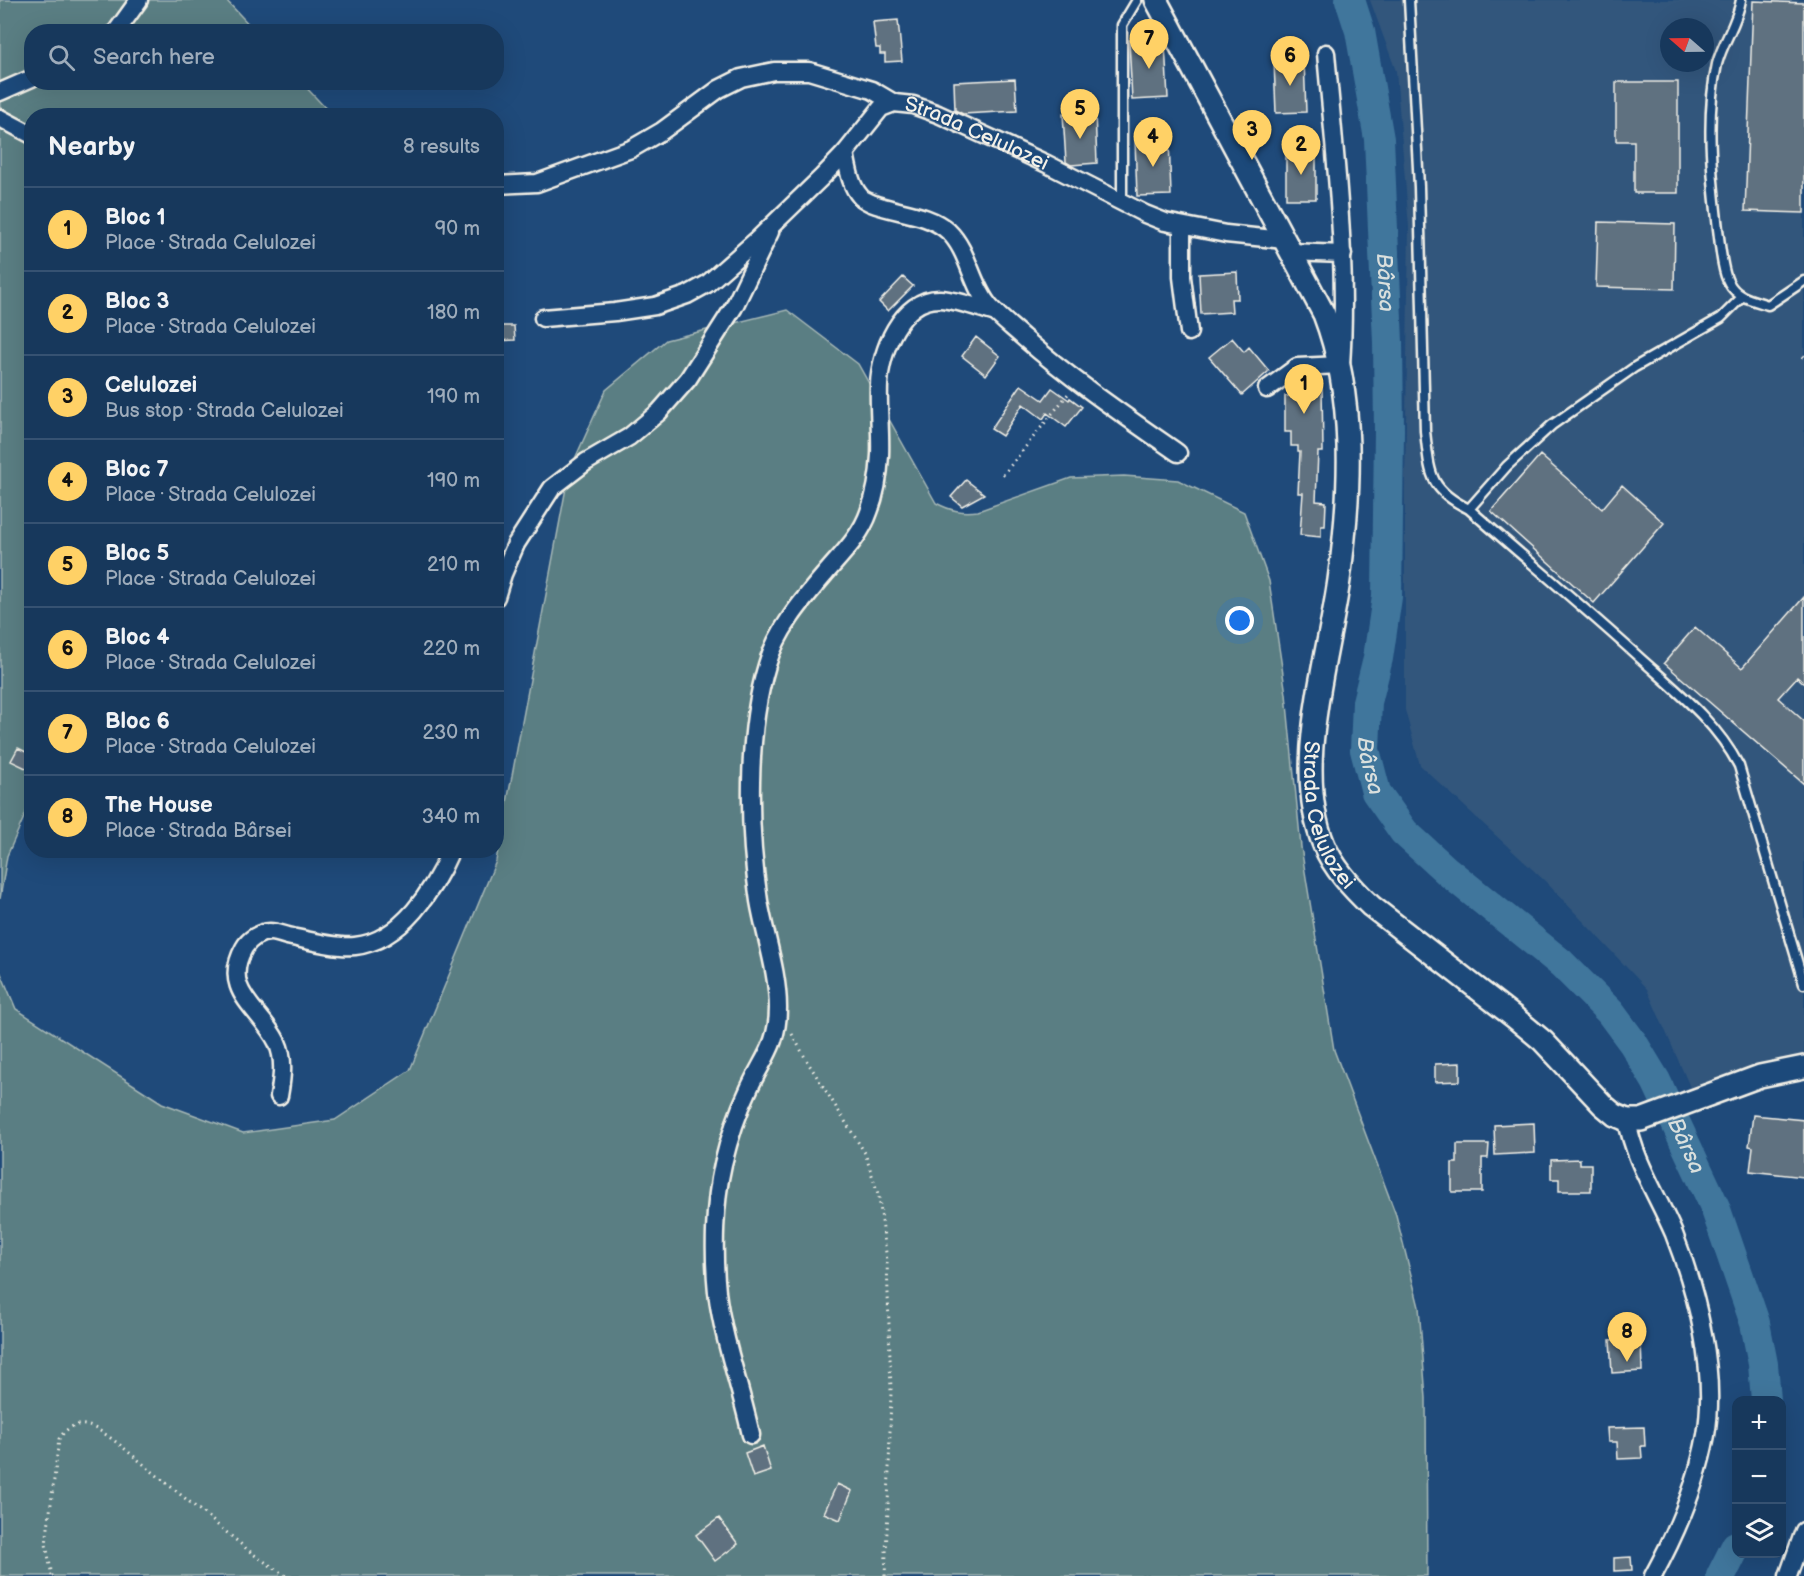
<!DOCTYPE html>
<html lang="en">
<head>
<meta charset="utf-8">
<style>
  :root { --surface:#17385c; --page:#203f62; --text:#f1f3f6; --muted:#9eacbb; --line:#365272; --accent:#ffd166 }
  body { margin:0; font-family:"Balsamiq Sans",sans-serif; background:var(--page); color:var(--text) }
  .controls { position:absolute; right:18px; bottom:18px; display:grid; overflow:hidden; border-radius:12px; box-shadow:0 6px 24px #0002 }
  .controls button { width:54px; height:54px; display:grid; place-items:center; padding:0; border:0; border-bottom:2px solid var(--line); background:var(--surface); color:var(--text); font:30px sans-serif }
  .compass { position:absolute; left:1660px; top:18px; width:54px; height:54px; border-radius:50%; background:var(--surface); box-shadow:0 6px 24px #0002; rotate:290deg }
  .you { position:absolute; left:1240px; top:621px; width:21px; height:21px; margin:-15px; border:4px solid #fff; border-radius:50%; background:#1a73e8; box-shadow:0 0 0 9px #1a73e833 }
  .badge { display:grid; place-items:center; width:39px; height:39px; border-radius:50%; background:var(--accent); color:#111; font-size:20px; font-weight:700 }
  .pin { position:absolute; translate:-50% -50px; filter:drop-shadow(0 2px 3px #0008) }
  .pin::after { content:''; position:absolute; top:32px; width:21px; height:18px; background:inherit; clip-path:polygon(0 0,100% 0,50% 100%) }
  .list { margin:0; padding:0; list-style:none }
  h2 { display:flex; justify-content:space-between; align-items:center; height:78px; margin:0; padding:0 24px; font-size:26px }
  h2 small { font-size:20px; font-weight:400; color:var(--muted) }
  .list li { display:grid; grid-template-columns:39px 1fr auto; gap:18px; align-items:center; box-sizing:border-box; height:84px; padding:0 24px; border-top:2px solid var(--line) }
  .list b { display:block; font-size:22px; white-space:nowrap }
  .list p { margin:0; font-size:20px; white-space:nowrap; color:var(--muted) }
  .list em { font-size:20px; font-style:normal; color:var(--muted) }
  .icon { flex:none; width:33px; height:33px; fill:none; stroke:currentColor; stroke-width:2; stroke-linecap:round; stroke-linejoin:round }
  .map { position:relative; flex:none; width:1804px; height:1576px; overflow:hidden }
  .search { position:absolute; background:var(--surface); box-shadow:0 6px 24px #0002; left:24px; top:24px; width:480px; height:66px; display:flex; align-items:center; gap:15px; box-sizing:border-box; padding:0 21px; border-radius:24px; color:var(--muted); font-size:22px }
  .panel { position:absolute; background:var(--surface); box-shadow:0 6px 24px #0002; left:24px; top:108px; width:480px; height:750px; border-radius:24px }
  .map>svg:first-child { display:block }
  .built { fill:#32567c; fill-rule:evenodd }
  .green { fill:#5a7e83; stroke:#a7b8b6; stroke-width:1.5 }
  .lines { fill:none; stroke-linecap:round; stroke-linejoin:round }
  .river { stroke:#40769c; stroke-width:30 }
  .building { fill:#5f7180; stroke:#f4f1e8; stroke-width:1.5 }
  .service-casing { stroke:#f4f1e8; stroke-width:13 }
  .minor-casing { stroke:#f4f1e8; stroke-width:21 }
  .tertiary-casing { stroke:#f4f1e8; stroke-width:26 }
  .path { stroke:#f4f1e8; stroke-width:3; stroke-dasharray:1.5 4.5; stroke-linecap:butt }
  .service { stroke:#1f4a7a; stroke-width:8 }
  .minor { stroke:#1f4a7a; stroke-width:16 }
  .tertiary { stroke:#1f4a7a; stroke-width:21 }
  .rail { stroke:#f4f1e8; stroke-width:4.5; stroke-dasharray:9 4.5; stroke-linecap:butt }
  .labels { text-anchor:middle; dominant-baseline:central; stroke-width:4.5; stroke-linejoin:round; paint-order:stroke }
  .street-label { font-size:21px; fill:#f4f1e8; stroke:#1f4a7a }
  .water-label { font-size:22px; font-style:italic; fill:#d9dfdd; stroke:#1f4a7a }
</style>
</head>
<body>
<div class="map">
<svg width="1804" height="1576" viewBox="0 0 1804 1576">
  <rect width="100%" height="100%" fill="#1f4a7a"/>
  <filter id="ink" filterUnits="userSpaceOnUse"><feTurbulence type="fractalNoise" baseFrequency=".0167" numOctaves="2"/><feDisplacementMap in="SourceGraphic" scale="12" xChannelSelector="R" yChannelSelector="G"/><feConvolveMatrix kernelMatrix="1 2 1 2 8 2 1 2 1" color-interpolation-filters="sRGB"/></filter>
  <g filter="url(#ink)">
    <!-- built -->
    <path class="built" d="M1370,0H1804V1054L1690,1087L1647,989L1546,882L1420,765L1405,710V488L1409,227L1396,71ZM1669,27H1705V63H1669Z"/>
    <!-- green -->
    <path class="green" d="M0,0H226L255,31L32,32V82L302,83L332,115L32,116V799L7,856L0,899Z
      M787,310L858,364L936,503C951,511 962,513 978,511L1071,478L1124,476L1178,480L1244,512L1269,581L1286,694L1301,847L1334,1050L1396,1215L1419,1307L1426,1398L1427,1576H0V971L16,1009L162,1103L243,1133L335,1120L410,1070L496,861L569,472L606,390L666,340Z"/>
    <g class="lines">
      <!-- river -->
      <g class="river">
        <path id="s1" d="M1350,0L1360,31L1379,139L1388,342L1389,430L1387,597L1378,658L1367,702L1365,750L1376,792L1404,832L1447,871L1561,963L1610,1012L1633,1043L1656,1081L1715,1207L1755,1323L1763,1364L1766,1400"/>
        <path d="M1721,1576L1736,1546"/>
      </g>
    </g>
    <!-- building -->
    <path class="building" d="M1753,1L1804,3V213L1745,211Z
      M898,20L902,61L885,62V54H880V48H876L873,22Z
      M1162,38L1165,44L1168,98L1132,100L1129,40Z
      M1304,60L1306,112L1276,113L1274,61Z
      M1015,79L1017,111L963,114L955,110L954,82Z
      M1616,82H1678V193H1634V141H1616Z
      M1095,112L1097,163L1071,165L1066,162L1063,114Z
      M1169,138L1171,195L1137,196L1135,140Z
      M1316,149V199H1286V150Z
      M1598,222L1675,224L1674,289L1596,287Z
      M1237,272L1238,299H1231L1232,312L1201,314L1199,274Z
      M903,277L913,286L888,311L879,302Z
      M496,326H514L515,340L496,341Z
      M976,337L1000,356L986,375L962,356Z
      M1232,338L1244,352L1249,347L1269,371L1242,395L1209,357Z
      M1021,385L1043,400L1052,388L1069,400L1070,398L1082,407L1066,427L1047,413L1043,419L1023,404L1002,436L991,429Z
      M1292,386H1322L1323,452H1318L1316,501L1326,502L1325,526H1321V537L1300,535L1303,493H1298L1300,452H1298V446H1291V432H1285V396H1292Z
      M1540,455L1602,509L1622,485L1664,523L1594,603L1491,511Z
      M966,480L984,494L962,506L951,497Z
      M1804,597V683L1797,677L1778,698L1804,721V784L1664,663L1695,627L1742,668Z
      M18,748L32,755V771L11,761Z
      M1460,1063V1081L1435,1082V1064Z
      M1753,1115L1804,1120V1177L1750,1171L1753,1147L1749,1146Z
      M1534,1123L1535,1153L1495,1155L1494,1125Z
      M1457,1144H1489L1488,1158H1482V1192H1452V1163H1457Z
      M1580,1159V1164H1591V1191H1559V1179H1551V1160Z
      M1641,1338L1642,1371L1612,1373L1610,1340Z
      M1644,1427L1645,1446H1641L1642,1458L1618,1459L1617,1442H1608L1607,1428Z
      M763,1446L771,1471L753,1477L745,1453Z
      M837,1484L852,1491L840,1520L824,1513Z
      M719,1518L738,1544L715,1561L696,1535Z
      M1631,1557L1632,1570L1614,1571V1558Z"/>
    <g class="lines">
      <!-- service casing -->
      <g class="service-casing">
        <path id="service" d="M1409,0L1419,187L1425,431C1430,473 1428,489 1469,509C1526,559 1585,608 1641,659C1678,692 1716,722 1739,766L1804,984
          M1741,0C1737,24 1723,41 1717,64C1705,119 1712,175 1718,229C1720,243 1722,272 1729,283C1737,298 1753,300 1768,305L1804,281
          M1122,202V25L1137,0
          M1469,509L1507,466L1552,425L1635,367L1721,318L1742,297"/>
      </g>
      <!-- minor casing -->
      <g class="minor-casing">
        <g id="minor">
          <path d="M116,32L139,0"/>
          <path d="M0,92L32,78"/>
          <path d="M0,118L32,135"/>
          <path d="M845,153C848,167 850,185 860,196C862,199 867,201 871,203C896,213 928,213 948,231C969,251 971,285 990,307C1000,318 1013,328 1024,338C1072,380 1125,416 1178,453"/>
          <path d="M496,185L537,183L631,149L662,131L719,89L741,78L774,71H809L872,90L894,103"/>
          <path d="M1182,227V277L1189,332"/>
          <path d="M1290,252L1343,254"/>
          <path id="s2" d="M543,318L615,312L655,306L687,295L707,284L759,238L822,177L845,153L881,108L894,103L913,105L938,114L1047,164L1145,214L1165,222L1226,234L1284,240"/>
          <path d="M1267,389L1297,367L1341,365C1348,260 1335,158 1326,53"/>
          <path d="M496,597L503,574L516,544L552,488L586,462L629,437L659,412L688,379L734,307L770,232"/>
          <path d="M279,1096C282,1079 285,1059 277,1042C260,1008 220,991 244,948C249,939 260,932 270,932C277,932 285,936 292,937C310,941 337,948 355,946C402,941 434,889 451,850"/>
          <path d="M1627,1120C1634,1161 1658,1196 1674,1234C1697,1293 1717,1372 1706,1435C1697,1485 1677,1532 1653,1576"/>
          <path d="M751,1435C741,1388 723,1340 717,1292C713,1252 714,1203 723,1164C729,1139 737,1114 748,1091C762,1059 778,1046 778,1008C778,972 765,936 759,901C748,830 746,734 767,665C777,630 802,601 825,574C841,555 861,536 869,512C876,494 879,474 880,455C881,432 878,408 879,385C880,352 901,298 940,299C958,300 979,308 996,313"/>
          <path d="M1788,1576L1804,1531"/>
        </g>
      </g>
      <!-- tertiary casing -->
      <g class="tertiary-casing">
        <g id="tertiary">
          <path id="s3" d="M1156,0L1324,314C1356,397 1351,493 1339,580C1328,660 1292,769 1324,845C1334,869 1353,889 1371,906L1514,1017L1543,1041L1603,1105L1615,1115L1627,1120H1641L1760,1076L1804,1067"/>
        </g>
      </g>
      <!-- path -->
      <path class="path" d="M1003,475L1068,394
        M792,1034L807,1061L865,1153L879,1197L887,1261L891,1391L888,1509L885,1576
        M52,1576L46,1544L59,1439C77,1411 100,1430 120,1445L253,1554L286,1576"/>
      <!-- service -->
      <use href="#service" class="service"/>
      <!-- minor -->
      <use href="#minor" class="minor"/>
      <!-- tertiary -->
      <use href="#tertiary" class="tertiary"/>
      <!-- rail -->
      <path class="rail" d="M1803,356L1804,357"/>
    </g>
  </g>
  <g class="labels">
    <!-- street labels -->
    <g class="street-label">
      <text stroke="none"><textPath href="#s2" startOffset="520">Strada Celulozei</textPath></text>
      <text stroke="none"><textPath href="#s3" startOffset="866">Strada Celulozei</textPath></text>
    </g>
    <!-- water labels -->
    <g class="water-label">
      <text stroke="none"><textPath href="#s1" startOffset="286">Bârsa</textPath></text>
      <text stroke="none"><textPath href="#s1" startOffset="772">Bârsa</textPath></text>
      <text stroke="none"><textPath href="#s1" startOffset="1276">Bârsa</textPath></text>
    </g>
  </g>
</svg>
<div class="controls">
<button>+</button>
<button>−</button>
<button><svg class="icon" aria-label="layers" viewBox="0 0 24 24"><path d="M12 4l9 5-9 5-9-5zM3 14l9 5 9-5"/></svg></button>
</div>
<svg class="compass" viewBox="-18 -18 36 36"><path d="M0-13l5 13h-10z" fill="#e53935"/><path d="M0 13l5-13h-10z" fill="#9eacbb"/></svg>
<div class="you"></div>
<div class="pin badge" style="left:1304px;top:414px">1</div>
<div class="pin badge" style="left:1301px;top:175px">2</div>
<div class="pin badge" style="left:1252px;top:160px">3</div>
<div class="pin badge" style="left:1153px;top:167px">4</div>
<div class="pin badge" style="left:1080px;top:139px">5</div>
<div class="pin badge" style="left:1290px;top:86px">6</div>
<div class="pin badge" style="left:1149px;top:69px">7</div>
<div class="pin badge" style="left:1627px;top:1362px">8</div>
<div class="search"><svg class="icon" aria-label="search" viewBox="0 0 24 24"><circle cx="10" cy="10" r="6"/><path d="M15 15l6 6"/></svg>Search here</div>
<section class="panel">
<h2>Nearby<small>8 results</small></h2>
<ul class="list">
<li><span class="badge">1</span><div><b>Bloc 1</b><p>Place · Strada Celulozei</p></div><em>90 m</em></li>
<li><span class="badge">2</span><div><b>Bloc 3</b><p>Place · Strada Celulozei</p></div><em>180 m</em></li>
<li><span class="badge">3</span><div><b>Celulozei</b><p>Bus stop · Strada Celulozei</p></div><em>190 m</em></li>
<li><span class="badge">4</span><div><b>Bloc 7</b><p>Place · Strada Celulozei</p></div><em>190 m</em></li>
<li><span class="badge">5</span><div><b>Bloc 5</b><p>Place · Strada Celulozei</p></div><em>210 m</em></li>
<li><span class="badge">6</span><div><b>Bloc 4</b><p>Place · Strada Celulozei</p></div><em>220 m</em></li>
<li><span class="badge">7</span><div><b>Bloc 6</b><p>Place · Strada Celulozei</p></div><em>230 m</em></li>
<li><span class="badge">8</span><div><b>The House</b><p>Place · Strada Bârsei</p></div><em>340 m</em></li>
</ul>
</section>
</div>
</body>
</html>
